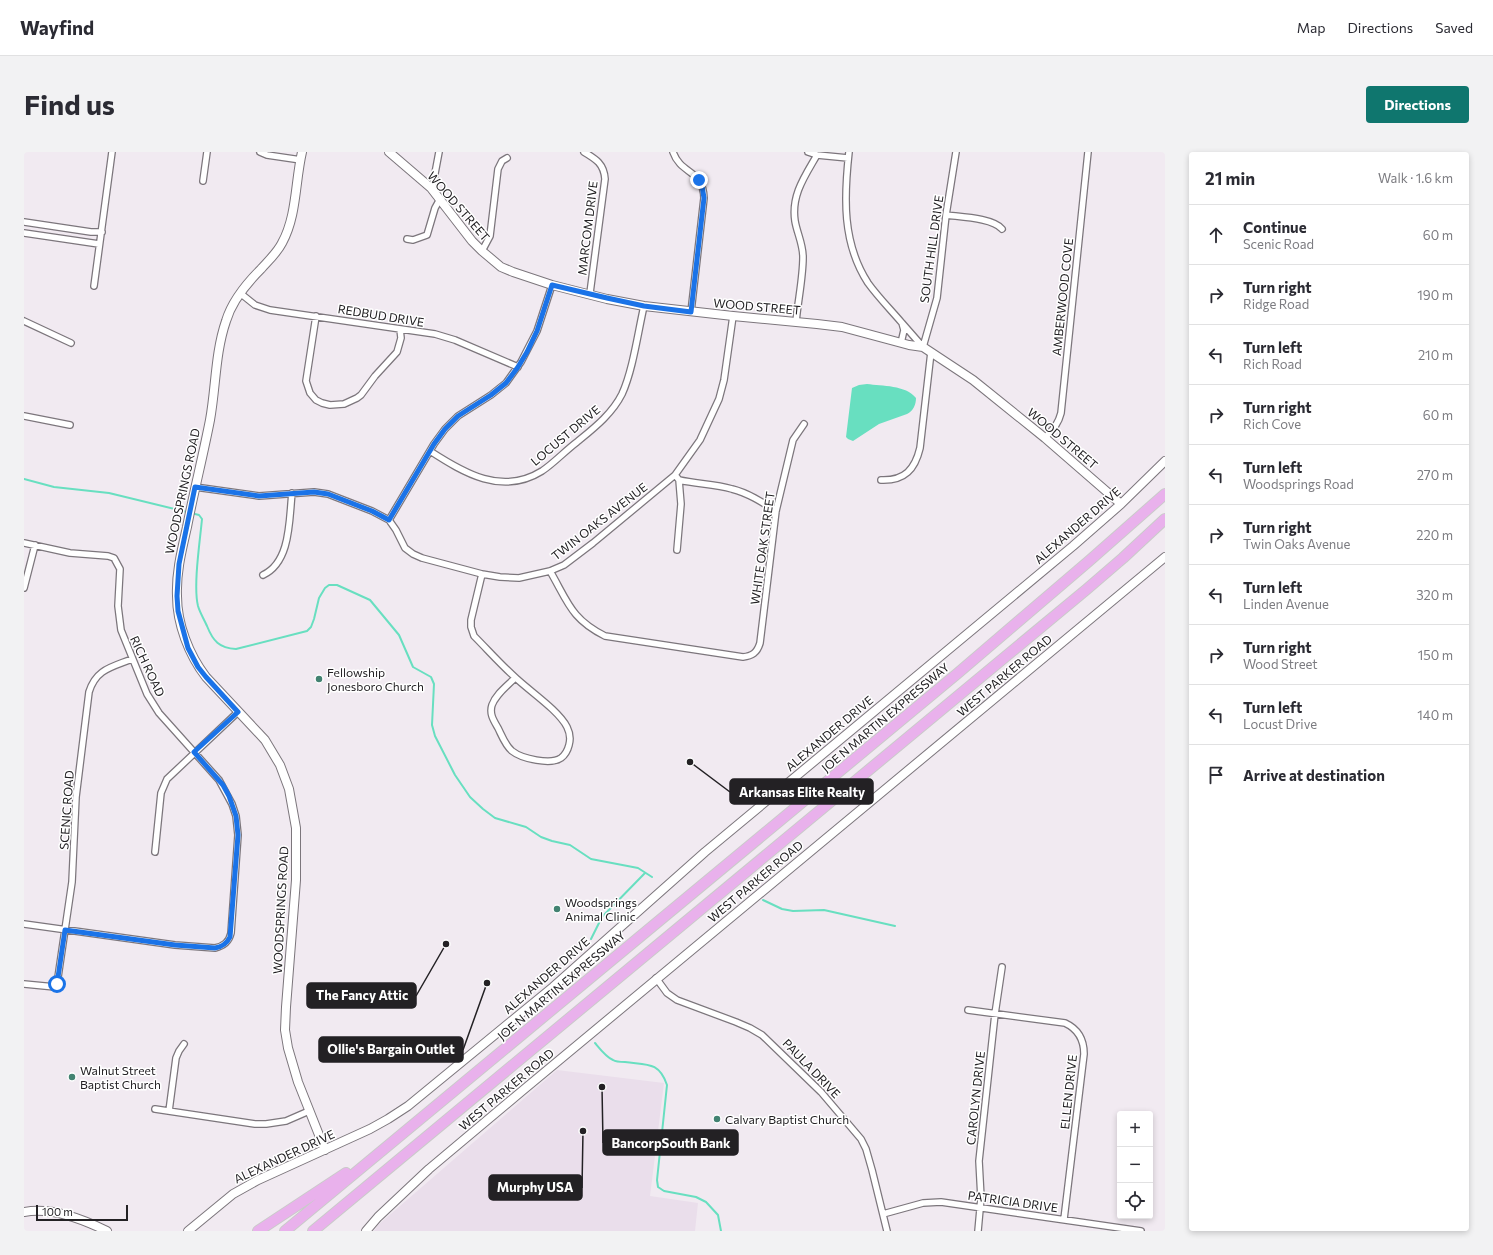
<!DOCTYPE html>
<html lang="en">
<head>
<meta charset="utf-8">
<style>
  :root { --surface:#fff; --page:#f2f2f3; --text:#2b2b33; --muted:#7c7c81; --line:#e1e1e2; --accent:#0f766e }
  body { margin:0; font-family:Commissioner,sans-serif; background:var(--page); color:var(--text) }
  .controls { position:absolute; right:12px; bottom:12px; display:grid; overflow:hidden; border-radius:4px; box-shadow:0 2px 6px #0003 }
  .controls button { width:36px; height:36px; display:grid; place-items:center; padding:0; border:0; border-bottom:1px solid var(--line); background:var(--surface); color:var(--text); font:20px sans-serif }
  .scale { position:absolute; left:12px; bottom:10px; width:92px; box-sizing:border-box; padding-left:4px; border:2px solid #232124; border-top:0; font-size:11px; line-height:14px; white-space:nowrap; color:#232124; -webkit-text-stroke:3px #fff; paint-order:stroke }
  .stop { position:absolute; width:12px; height:12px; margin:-9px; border:3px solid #1a73e8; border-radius:50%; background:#fff }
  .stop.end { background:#1a73e8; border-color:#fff; box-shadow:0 1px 4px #0008 }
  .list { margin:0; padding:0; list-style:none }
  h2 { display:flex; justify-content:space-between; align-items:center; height:52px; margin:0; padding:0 16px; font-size:17px }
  h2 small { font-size:13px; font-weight:400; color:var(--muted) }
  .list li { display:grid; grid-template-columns:26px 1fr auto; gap:12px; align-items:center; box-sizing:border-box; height:60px; padding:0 16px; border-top:1px solid var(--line) }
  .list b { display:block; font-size:15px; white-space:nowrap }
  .list p { margin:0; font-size:13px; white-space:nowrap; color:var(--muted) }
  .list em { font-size:13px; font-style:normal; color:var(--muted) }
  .icon { flex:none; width:22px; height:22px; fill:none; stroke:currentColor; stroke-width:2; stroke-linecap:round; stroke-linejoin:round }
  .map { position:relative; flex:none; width:1141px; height:1079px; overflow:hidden; border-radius:4px }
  header { display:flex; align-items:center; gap:24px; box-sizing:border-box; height:56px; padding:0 20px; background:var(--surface); border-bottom:1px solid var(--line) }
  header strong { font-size:19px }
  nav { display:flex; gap:22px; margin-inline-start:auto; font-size:14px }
  .intro { display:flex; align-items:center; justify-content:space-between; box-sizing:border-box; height:96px; padding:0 24px }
  h1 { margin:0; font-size:28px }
  .button { padding:10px 18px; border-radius:4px; background:var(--accent); color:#fff; font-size:14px; font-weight:700 }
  main { display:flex; gap:24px; padding:0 24px }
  aside { flex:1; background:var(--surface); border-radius:4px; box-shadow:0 2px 6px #0003 }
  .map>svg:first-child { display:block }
  .built { fill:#eadeeb }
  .water { fill:#68dfc0 }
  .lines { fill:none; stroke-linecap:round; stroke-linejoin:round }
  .stream { stroke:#68dfc0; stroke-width:2 }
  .street-casing { stroke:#7c767c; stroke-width:8 }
  .secondary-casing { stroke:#7c767c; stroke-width:10 }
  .highway-casing { stroke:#cacaca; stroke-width:12 }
  .street { stroke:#fff; stroke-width:5.5 }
  .secondary { stroke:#fff; stroke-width:8 }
  .highway { stroke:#e9b1ec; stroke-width:10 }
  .route { stroke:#1a73e8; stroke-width:5 }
  .poi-dot { fill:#428271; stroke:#fff; stroke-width:1.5 }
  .labels { text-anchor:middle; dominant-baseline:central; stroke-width:3; stroke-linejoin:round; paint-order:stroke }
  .street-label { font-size:12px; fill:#232124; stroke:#fff }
  .poi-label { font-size:12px; fill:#232124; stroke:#fff; text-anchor:start }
  .leader { fill:none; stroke:#232124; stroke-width:1.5 }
  .callout-dot { fill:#232124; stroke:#fff; stroke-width:1.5 }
  .callout { fill:#232124; stroke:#232124; stroke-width:1.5 }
  .callout-label { font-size:13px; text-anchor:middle; font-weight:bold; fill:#fff }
</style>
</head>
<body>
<header>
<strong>Wayfind</strong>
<nav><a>Map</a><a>Directions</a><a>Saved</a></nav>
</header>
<div class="intro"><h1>Find us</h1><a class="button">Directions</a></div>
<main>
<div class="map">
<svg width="1141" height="1079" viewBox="0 0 1141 1079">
  <rect width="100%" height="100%" fill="#f1eaf1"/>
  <!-- built -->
  <path class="built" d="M533,918L640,931L626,1044L674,1051L671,1079H350L354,1073Z"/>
  <!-- water -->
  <path class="water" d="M843,232C858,234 882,233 892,246C892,253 889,259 883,262L855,272L829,289L824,287L822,285L828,236L835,233Z"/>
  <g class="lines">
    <!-- stream -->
    <path class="stream" d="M0,327L30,335L85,341L163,360
      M167,361L175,363L178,367C176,389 169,434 174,454C176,461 180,467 183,474C189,489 195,496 212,497L283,479L287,475L290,467L295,446L301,436L305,433H313L346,448L375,483L389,515L407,525L410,532L408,573L411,584L431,623L446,645L459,657L471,666L502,675L517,685L528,689L546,693L567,707L614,716L628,725
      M739,748L758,757L769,759L800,758L871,774
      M567,787L578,765L621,721
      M571,891C576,897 582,905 589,908C592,910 597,910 601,910C622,913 635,909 643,933L633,1028L634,1035L640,1039L672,1045L682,1050L694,1063L697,1079"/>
    <!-- street casing -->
    <g class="street-casing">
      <path id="street" d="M236,0L243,3L277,8
        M560,0C572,7 580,12 581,27L566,141
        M649,0C657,23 679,17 680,46L667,160
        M784,0L793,3L824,6
        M825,0C820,45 818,91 844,131C854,145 867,158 878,171L880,178L877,191
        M179,29L183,0
        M407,36L409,32L415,0
        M922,63C937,65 969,66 978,77
        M0,70L67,80H78
        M0,81L75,92
        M383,87L389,88L403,83L411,56L416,47
        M458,99L466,84L474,17L478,9L483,6
        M70,134L88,0
        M216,141L231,153L246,158L411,182L431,188L494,215
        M292,164L282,229L286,241L292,248L298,251L306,253L320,252L333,246L337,243L351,224L373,200L377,186L376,177
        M0,169L47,191
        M772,170C774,148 779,126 779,105C779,92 773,81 771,69C767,43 781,24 793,3
        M878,171L899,195
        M899,195L913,146L922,63L932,0
        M0,264L46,273
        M1021,286C1028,278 1034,273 1037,261L1064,0
        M406,299C440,321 478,344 518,319C530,311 541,299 553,290C570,276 588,262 598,242C609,218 614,180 620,154
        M651,323L655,328C673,332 691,332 708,337C724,341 738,350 752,359
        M857,328C881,329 891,317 896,296L907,200
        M171,335L235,344L290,340L304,342L348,359L365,368L372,378L381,396L389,402L398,406L458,422L476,425L495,426L526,419L540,413L569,391L651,323L676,288L695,247L700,228L709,164
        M365,368L410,292L421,277L434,264L467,243L482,231L497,210L513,179L528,133
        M0,391L46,401L84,404L90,406L96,417L94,454L97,478L123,542L135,561L195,628L208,652L212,664L214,683L207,781C205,790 200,794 191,796L151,793L0,772
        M653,398L657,352L655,328
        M526,419C544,450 547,467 581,484L719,505C728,504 733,501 736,491L752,359L769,288L780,272
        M458,422L447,468V475L450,484C464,498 478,514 493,527C507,540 535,559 543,575C546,581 547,586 545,593C544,597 541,603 537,606C527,613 498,607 488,599C481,593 478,584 474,576C470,569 465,562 468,553C472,542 483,534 491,526
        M239,423C267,410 265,368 268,341
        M0,436L11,393
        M131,700L137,641L143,627L214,560
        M632,826L643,841L653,848L712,870L726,876L738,883L797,940L837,987L842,997L848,1018L863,1079
        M0,832L31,835L33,832L48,730L52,645L65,540C72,517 88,515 108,507
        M944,858L1041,871C1054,877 1060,887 1060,902L1040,1067
        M131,957L231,972H242L262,969L285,959
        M145,959L152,906L155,899L160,892
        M859,1062L899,1051L917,1050L1117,1079
        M954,1079L957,1046L955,1009L971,862L978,815"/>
    </g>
    <!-- secondary casing -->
    <g class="secondary-casing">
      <path id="secondary" d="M278,0C271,30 273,64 258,91C253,101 244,109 237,117C222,132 208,149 202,169C191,201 192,235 186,268C179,304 170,339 163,375C158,397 152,420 153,444C153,472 165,503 182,525L241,588L256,613L265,637L272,676V728L262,855L261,878L264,896L274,930L301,998
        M365,0L407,36L448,89L458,99L477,115L489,120L528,133L583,147L620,154L709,164L793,172L818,175L885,193L899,195L949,228L1021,286L1097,352
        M0,1060C28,1055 58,1067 83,1079
        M164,1079L209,1042L234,1028L346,977L364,967L384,954L529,835L681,700L1049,394L1097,352L1141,309
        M342,1079L354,1065L405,1017L498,939L1141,405"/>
    </g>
    <!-- highway casing -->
    <g class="highway-casing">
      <path id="highway" d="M234,1079L322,1021
        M261,1079L934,521L1065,409L1141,342
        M289,1079L1063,437L1099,406L1141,367"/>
    </g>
    <!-- street -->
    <use href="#street" class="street"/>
    <!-- secondary -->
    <use href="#secondary" class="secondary"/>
    <!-- highway -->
    <use href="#highway" class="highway"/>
  </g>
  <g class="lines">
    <!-- route -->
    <path class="route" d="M33,832L41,778L151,793L191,796C198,795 203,791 206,785L214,683L212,664L205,644L199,633L170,600L214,560L182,525L174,515L164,496L154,459L153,444L155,412L171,335L235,344L290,340L304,342L348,359L365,368L410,292L421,277L434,264L467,243L482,231L494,215L503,200L513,179L528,133L583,146L620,154L667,160L680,46L678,34L675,28"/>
  </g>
  <!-- markers -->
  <g class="poi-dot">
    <circle cx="295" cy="527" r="4"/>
    <circle cx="533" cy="757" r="4"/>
    <circle cx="48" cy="925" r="4"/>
    <circle cx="693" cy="967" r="4"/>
  </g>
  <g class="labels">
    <!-- street labels -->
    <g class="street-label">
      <text transform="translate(435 54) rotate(49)">WOOD STREET</text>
      <text transform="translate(563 76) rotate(-83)">MARCOM DRIVE</text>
      <text transform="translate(907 97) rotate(-82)">SOUTH HILL DRIVE</text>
      <text transform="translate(1038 145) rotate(-84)">AMBERWOOD COVE</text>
      <text transform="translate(733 154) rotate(5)">WOOD STREET</text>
      <text transform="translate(357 163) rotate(9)">REDBUD DRIVE</text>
      <text transform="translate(541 283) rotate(-40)">LOCUST DRIVE</text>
      <text transform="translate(1039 286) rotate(40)">WOOD STREET</text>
      <text transform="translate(158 339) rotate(-78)">WOODSPRINGS ROAD</text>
      <text transform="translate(575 369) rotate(-38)">TWIN OAKS AVENUE</text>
      <text transform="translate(1053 373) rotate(-41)">ALEXANDER DRIVE</text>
      <text transform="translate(738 396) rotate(-82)">WHITE OAK STREET</text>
      <text transform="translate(124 514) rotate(65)">RICH ROAD</text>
      <text transform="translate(980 523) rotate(-40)">WEST PARKER ROAD</text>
      <text transform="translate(861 565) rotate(-40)">JOE N MARTIN EXPRESSWAY</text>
      <text transform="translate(805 581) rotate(-40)">ALEXANDER DRIVE</text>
      <text transform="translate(42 658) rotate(-86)">SCENIC ROAD</text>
      <text transform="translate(731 729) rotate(-40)">WEST PARKER ROAD</text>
      <text transform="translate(256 758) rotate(-87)">WOODSPRINGS ROAD</text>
      <text transform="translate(522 823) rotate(-41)">ALEXANDER DRIVE</text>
      <text transform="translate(537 833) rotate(-40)">JOE N MARTIN EXPRESSWAY</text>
      <text transform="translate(788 916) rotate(46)">PAULA DRIVE</text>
      <text transform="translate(482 937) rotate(-40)">WEST PARKER ROAD</text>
      <text transform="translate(1044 940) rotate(-84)">ELLEN DRIVE</text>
      <text transform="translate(951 946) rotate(-84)">CAROLYN DRIVE</text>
      <text transform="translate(260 1004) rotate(-25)">ALEXANDER DRIVE</text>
      <text transform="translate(989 1049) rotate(8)">PATRICIA DRIVE</text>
    </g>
    <!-- poi labels -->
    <g class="poi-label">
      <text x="303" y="520">Fellowship<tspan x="303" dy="14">Jonesboro Church</tspan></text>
      <text x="541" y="750">Woodsprings<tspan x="541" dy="14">Animal Clinic</tspan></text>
      <text x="56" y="918">Walnut Street<tspan x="56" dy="14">Baptist Church</tspan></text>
      <text x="701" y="967">Calvary Baptist Church</text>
    </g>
  </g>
  <!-- callouts -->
  <path class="leader" d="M666 610L706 640M422 792L392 844M463 831L439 898M578 935L579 991M559 979L558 1036"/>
  <g class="callout-dot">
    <circle cx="666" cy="610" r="4"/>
    <circle cx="422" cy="792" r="4"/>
    <circle cx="463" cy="831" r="4"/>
    <circle cx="578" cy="935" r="4"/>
    <circle cx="559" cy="979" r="4"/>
  </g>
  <g class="callout">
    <rect x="706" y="627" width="143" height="25" rx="4"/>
    <rect x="283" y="831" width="109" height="25" rx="4"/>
    <rect x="295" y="885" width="144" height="25" rx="4"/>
    <rect x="579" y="978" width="135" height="25" rx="4"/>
    <rect x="465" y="1023" width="93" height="25" rx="4"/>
  </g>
  <g class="callout-label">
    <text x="778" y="645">Arkansas Elite Realty</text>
    <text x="338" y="848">The Fancy Attic</text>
    <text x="367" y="902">Ollie's Bargain Outlet</text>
    <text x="647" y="996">BancorpSouth Bank</text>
    <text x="511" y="1040">Murphy USA</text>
  </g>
</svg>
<div class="controls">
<button>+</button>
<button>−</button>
<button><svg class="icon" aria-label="locate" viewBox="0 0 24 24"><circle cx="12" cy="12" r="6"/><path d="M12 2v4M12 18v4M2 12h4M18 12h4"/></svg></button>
</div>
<div class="scale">100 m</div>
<div class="stop" style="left:33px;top:832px"></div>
<div class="stop end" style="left:675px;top:28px"></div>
</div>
<aside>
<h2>21 min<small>Walk · 1.6 km</small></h2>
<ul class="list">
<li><svg class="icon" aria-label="ahead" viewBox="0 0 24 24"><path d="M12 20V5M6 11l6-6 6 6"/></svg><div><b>Continue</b><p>Scenic Road</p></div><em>60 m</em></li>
<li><svg class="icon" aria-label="right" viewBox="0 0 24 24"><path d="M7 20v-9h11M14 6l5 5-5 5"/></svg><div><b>Turn right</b><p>Ridge Road</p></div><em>190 m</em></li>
<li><svg class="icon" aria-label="left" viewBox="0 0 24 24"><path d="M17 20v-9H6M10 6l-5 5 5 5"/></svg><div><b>Turn left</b><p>Rich Road</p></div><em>210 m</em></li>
<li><svg class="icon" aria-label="right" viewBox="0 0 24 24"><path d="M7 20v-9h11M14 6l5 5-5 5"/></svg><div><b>Turn right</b><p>Rich Cove</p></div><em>60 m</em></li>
<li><svg class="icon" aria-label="left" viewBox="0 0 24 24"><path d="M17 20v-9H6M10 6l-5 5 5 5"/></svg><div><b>Turn left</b><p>Woodsprings Road</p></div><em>270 m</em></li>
<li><svg class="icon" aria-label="right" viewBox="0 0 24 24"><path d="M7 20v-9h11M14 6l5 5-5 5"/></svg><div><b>Turn right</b><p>Twin Oaks Avenue</p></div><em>220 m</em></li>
<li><svg class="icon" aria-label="left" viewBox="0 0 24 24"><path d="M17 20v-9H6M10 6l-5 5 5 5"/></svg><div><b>Turn left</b><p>Linden Avenue</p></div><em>320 m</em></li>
<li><svg class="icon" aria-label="right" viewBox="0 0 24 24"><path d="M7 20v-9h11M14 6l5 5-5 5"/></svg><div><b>Turn right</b><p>Wood Street</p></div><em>150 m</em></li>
<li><svg class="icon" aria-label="left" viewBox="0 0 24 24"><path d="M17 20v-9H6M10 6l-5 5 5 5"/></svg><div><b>Turn left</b><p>Locust Drive</p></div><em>140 m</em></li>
<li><svg class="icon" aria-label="arrive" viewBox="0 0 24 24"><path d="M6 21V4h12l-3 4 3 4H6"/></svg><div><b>Arrive at destination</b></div></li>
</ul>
</aside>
</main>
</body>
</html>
